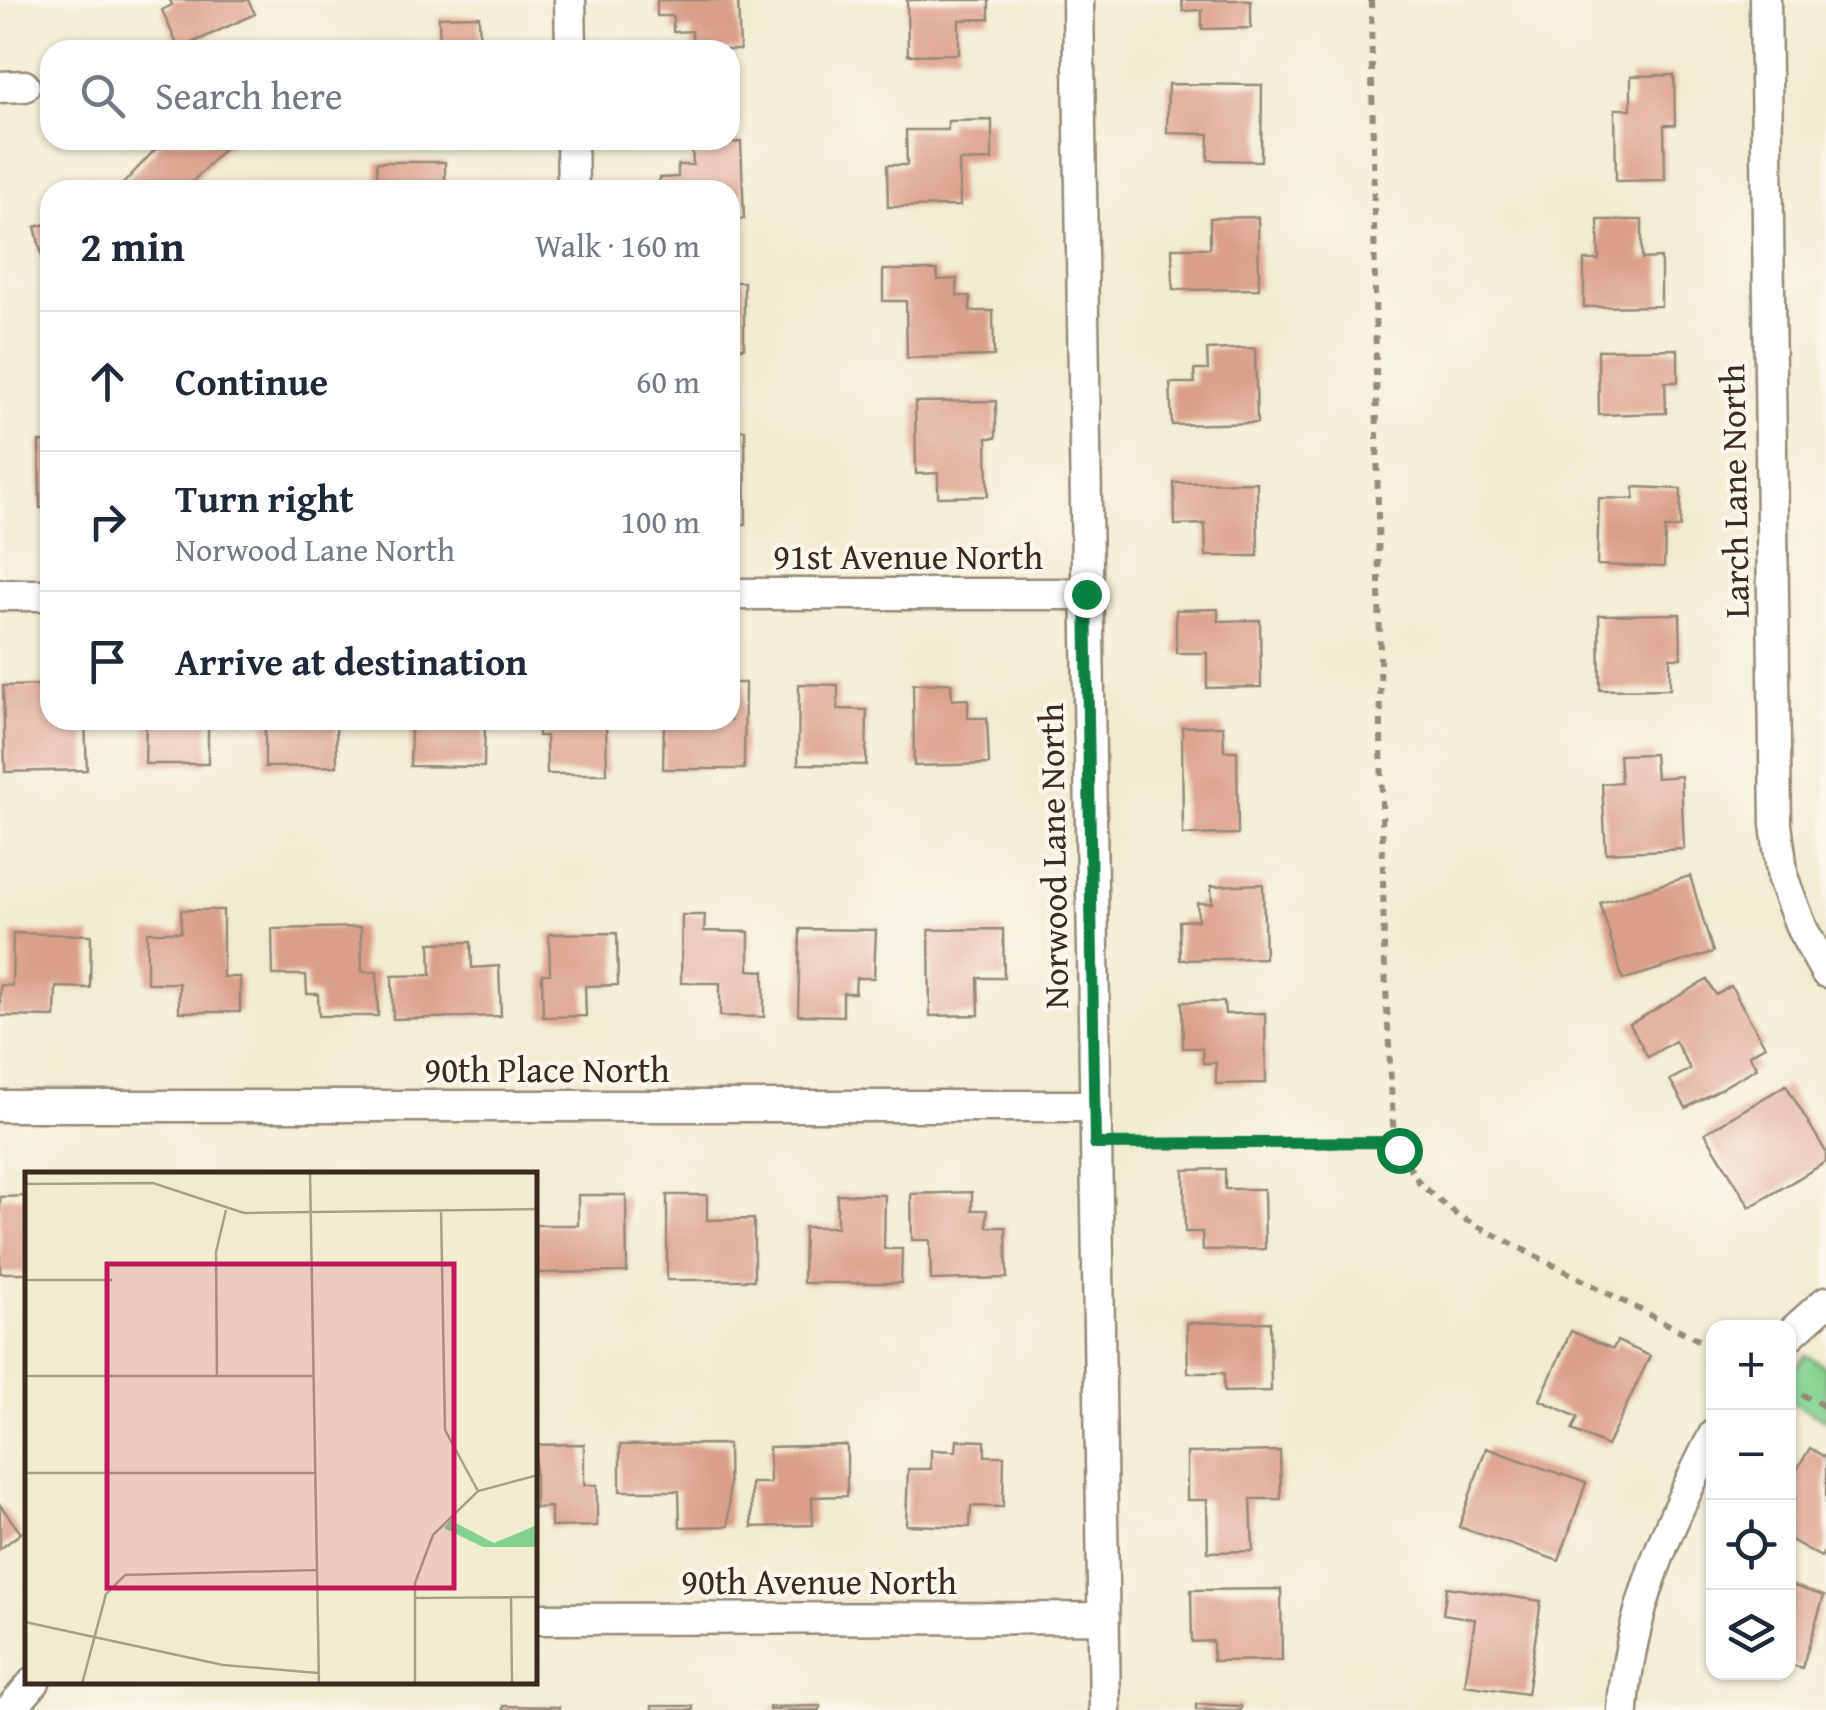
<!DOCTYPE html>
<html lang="en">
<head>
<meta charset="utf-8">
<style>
  :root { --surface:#fff; --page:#f6f6f7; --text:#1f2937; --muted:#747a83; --line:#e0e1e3 }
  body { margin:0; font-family:"Gentium Book Plus",serif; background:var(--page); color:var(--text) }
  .controls { position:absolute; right:30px; bottom:30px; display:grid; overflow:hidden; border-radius:20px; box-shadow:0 2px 8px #0004 }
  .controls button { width:90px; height:90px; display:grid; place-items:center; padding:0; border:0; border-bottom:2px solid var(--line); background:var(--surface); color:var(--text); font:50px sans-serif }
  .stop { position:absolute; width:30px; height:30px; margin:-22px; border:8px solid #0b8043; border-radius:50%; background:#fff }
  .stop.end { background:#0b8043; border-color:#fff; box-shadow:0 2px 10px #0008 }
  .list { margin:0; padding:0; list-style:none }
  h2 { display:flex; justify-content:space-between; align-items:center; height:130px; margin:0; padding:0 40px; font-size:42px }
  h2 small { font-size:32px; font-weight:400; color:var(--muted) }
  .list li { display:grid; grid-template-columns:65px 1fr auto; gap:30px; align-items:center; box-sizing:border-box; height:140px; padding:0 40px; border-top:2px solid var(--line) }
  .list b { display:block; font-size:38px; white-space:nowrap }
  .list p { margin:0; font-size:32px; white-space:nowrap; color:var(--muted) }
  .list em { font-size:32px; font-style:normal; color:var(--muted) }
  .icon { flex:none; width:55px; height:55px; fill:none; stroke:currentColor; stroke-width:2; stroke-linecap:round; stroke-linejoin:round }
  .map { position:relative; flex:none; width:1826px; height:1710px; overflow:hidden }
  .search { position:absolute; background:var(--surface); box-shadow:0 2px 8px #0004; left:40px; top:40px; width:700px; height:110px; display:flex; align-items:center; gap:25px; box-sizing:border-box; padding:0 35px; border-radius:30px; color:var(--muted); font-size:38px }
  .panel { position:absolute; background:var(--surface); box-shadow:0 2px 8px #0004; left:40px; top:180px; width:700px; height:550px; border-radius:30px }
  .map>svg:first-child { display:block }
  .green { fill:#82d191; stroke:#5e7e58; stroke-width:2.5 }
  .building { fill:#db9e8c }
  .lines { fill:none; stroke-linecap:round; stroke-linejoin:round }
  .street-casing { stroke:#968a78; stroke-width:35 }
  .path { stroke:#968a78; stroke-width:6; stroke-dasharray:8 8; stroke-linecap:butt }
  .street { stroke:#fff; stroke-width:30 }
  .route { stroke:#0b8043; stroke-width:12 }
  .labels { text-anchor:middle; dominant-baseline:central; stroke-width:8; stroke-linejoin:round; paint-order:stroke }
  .street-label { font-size:35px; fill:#3b2a1e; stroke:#fbf7ec }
  .inset-road { fill:none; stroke:#a89e8a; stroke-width:2.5 }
  .view { fill:#c2185b; fill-opacity:0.15; stroke:#c2185b; stroke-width:5 }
  .inset-edge { fill:none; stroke:#3b2a1e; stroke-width:5 }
</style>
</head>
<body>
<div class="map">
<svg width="1826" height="1710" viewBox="0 0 1826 1710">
  <rect width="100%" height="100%" fill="#fbf7ec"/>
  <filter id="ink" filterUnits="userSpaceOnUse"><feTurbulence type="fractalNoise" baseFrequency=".01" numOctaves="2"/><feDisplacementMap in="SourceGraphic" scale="20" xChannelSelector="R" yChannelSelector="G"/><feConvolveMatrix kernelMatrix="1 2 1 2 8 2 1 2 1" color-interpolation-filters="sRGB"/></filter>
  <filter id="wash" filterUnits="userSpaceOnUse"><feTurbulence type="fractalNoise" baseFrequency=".0048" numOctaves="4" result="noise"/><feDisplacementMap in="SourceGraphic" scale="40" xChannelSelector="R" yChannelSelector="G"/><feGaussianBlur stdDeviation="2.25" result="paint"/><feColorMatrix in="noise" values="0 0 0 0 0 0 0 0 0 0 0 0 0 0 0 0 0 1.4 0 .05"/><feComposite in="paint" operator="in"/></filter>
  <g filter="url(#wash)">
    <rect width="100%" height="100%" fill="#f1ebd2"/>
    <!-- green -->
    <path class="green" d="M1806,1355L1826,1367V1420L1789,1401V1376Z"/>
    <g id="blocks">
      <!-- building -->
      <path class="building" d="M170,0H248L255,14L179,49L162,10L172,5Z
        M657,0H738L740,50H692V31L673,32V16H657Z
        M907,0H989V19L959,20V54L908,55Z
        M1182,0H1251V28L1202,29V10L1183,11Z
        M479,16L480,50H440L439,17Z
        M1674,75L1675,125H1664L1665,180L1616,181L1615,109H1631V76Z
        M1168,84L1262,85L1261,161L1208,160L1209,134L1167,133Z
        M992,120V160L959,161L960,206L888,207L887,165H907L906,130H948V121Z
        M164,140H232L185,190H125L121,186Z
        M741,142L744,219H730V190H660L659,178L678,177V165H693L692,144Z
        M377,162H445V190H377Z
        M1258,217L1259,289L1173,290L1172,248H1210V218Z
        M1598,220H1642V259L1661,258V306L1584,307V260H1599Z
        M50,223V284H49L35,227Z
        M883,270H937L938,280L957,279V296H970V311H993L994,356L907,358L906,301H883Z
        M730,282H744V348H730Z
        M1255,348L1257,423L1172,425L1170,383H1195L1194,370H1208L1207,350Z
        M1678,349V382H1665L1666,413L1599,415L1598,350Z
        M996,401V438H987L988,496L938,497V473L916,474L915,402Z
        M730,430H745L746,524H730Z
        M39,442H50V508H40Z
        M1257,482L1258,556H1206L1205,524L1175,525L1174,483Z
        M1634,487L1681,489L1680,528H1665L1664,567L1597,565L1599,498L1634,499Z
        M1218,609V621L1260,620L1261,687L1207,688V653H1176V610Z
        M1680,614L1681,658H1670V689L1600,690L1599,615Z
        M730,683H745L744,769H663L664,720H730Z
        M951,683L952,700L968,699V718H987L989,764L914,766L913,684Z
        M799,684L838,685V709L867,710L866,765L798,764Z
        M50,685V720L85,721L87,770L5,772L3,686Z
        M146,720H208V764H145Z
        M265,720H336L337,766L265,767Z
        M399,720H485L484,767L410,766L411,725H399Z
        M538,720H606L607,774H547L546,736H538Z
        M1223,726L1224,751H1237L1238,834L1183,835L1182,727Z
        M1654,754L1656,778L1681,776L1684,849L1606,853L1602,784L1621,782L1619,755Z
        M1690,876L1713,952L1623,980L1600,903Z
        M1263,884L1265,958L1180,960L1179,921L1198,920L1197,903H1212L1211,886Z
        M181,910H223V977H240V1012H179V983H147V932H181Z
        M682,915H705L704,931L749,932V970L764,971V1017L720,1016V983H681Z
        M361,927L362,972H377L378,1016H319L318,994H307L306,975H273L272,929Z
        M800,929L876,930L874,978H856L855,993H843V1016L798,1015Z
        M1003,929L1004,978H978L979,1015L930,1016L929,930Z
        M13,933L91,935L90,988L56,987L55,1017L0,1016V985L12,986Z
        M617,933L618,985L585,986L586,1016L543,1017L542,974H550L549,934Z
        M471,942L472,968L499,966L501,1016L393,1019L392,976L431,975L430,943Z
        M1707,980L1716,995L1731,986L1765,1046L1749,1055L1757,1068L1686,1108L1670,1080L1690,1069L1675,1041L1648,1057L1630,1024Z
        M1182,1002H1224L1225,1014L1265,1013L1266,1083L1216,1084V1063H1203L1202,1048H1183Z
        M1786,1085L1826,1152V1162L1750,1207L1705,1133Z
        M1225,1169V1189H1264L1265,1249L1203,1250L1202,1232H1185L1184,1170Z
        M972,1192V1210H987V1227H1006L1007,1278L931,1280L930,1240H912L911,1194Z
        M837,1194L885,1195L884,1249H902L901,1283H803L804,1227H837Z
        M578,1195H626L627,1272L535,1273V1225H578Z
        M667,1195H707V1220L754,1219V1280H667Z
        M28,1196V1273H0V1197Z
        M1270,1322L1271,1391L1224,1392V1373H1188L1187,1323Z
        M1571,1331L1613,1349L1617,1341L1650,1356L1607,1446L1572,1430L1578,1417L1540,1400Z
        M957,1440L985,1441V1456H1004L1003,1507L971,1506L970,1527L906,1525L908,1469H931V1450L956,1451Z
        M584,1444V1485H597V1526L551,1527V1507L535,1508V1445Z
        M728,1444L729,1526L680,1527L679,1491H620V1445Z
        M847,1445V1496L812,1497L813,1525L752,1527L751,1483H770L769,1447Z
        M1486,1448L1586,1483L1559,1561L1459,1527Z
        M1810,1448L1826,1458V1548L1821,1557L1788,1538V1509L1796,1496L1788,1492V1485Z
        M1280,1451L1281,1499H1251L1253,1551L1208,1552L1207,1500H1187V1453Z
        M0,1505L21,1533L0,1549Z
        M1788,1584L1824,1596L1802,1668L1788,1664Z
        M1447,1587L1541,1601L1527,1694L1465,1685L1475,1619L1443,1614Z
        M1281,1589L1282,1660L1213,1661V1641L1192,1642L1191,1590Z
        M1196,1704L1241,1706V1710H1196Z
        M503,1706L559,1707V1710H503Z
        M652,1706H693V1710H652Z
        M820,1706V1710H769V1707Z"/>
    </g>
  </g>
  <g filter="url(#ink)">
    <use href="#blocks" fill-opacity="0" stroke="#968a78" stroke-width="2.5"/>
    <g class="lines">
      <!-- street casing -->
      <g class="street-casing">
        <path id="street" d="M570,0L571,50
          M1078,0L1105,1710
          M1765,0L1776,824L1783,879L1802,929L1826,972
          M0,87L24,86
          M572,140L573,190
          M730,594H1086
          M0,595H50
          M0,1106H1095
          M1788,1336L1826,1302
          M535,1619L1104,1618
          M10,1710L34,1682
          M1623,1710C1629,1611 1669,1522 1714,1435"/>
      </g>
      <!-- path -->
      <path class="path" d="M1371,0L1384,949L1394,1142L1420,1184L1458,1216L1714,1348
        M1126,1145L1394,1142
        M1788,1387L1826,1407"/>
      <!-- street -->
      <use href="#street" class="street"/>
    </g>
  </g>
  <g class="lines" filter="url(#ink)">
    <!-- route -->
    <path class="route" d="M1086,594L1095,1144L1394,1142L1399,1150"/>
  </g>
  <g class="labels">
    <!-- street labels -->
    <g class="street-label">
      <text transform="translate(1734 491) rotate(-91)">Larch Lane North</text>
      <text x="908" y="556">91st Avenue North</text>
      <text transform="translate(1053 856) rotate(-91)">Norwood Lane North</text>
      <text x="547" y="1069">90th Place North</text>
      <text x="819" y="1581">90th Avenue North</text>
    </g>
  </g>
  <!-- overview -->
  <g transform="translate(25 1172)">
    <rect width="512" height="512" fill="#f1ebd2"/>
    <path d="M425,348L469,371L512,353V375H458L419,356Z" fill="#82d191"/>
    <path class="inset-road" d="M285,0L294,512M0,12L128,11L219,41L513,37M416,38L420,258L453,319M0,108H87M0,204H288M192,204L191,80L201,38M0,301H290M389,426L513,425M486,426L487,512M0,450L198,493L293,501M57,512L81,422L100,403L292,398M390,512V411L408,363L453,319L513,303"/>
    <path class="view" d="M82,92H429V416H82Z"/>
    <rect width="512" height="512" class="inset-edge"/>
  </g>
</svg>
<div class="controls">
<button>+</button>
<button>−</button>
<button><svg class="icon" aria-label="locate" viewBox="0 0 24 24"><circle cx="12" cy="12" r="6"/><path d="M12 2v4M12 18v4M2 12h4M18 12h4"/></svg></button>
<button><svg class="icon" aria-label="layers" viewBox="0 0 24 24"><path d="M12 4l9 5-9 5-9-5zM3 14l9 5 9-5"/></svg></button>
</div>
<div class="stop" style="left:1399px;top:1150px"></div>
<div class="stop end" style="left:1086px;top:594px"></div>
<div class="search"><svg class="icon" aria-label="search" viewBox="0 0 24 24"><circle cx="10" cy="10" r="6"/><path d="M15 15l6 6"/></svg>Search here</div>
<section class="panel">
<h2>2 min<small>Walk · 160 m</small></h2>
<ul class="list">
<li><svg class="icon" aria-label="ahead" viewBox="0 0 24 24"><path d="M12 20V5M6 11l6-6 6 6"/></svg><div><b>Continue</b></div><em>60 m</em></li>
<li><svg class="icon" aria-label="right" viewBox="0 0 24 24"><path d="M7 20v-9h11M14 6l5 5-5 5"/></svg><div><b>Turn right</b><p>Norwood Lane North</p></div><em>100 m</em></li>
<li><svg class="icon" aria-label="arrive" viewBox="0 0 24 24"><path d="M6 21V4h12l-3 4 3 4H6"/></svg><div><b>Arrive at destination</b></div></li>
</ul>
</section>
</div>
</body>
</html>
